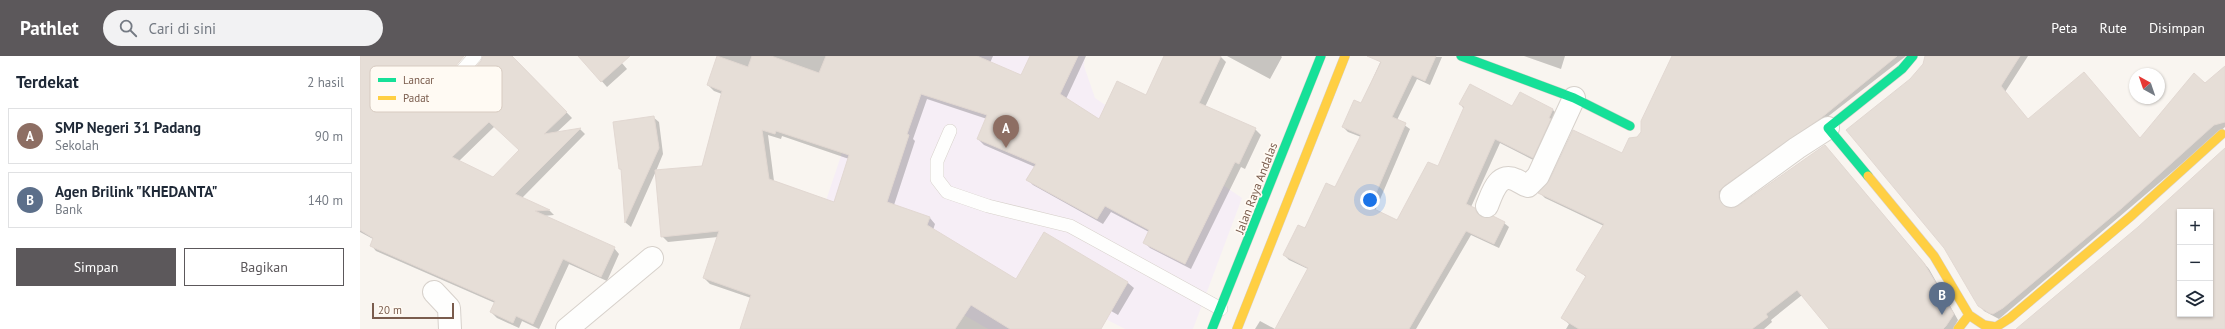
<!DOCTYPE html>
<html lang="id">
<head>
<meta charset="utf-8">
<style>
  :root { --surface:#fff; --page:#f2f2f3; --text:#1f2937; --muted:#747a83; --line:#e0e1e3; --accent:#5c585b }
  body { margin:0; font-family:"PT Sans",sans-serif; background:var(--page); color:var(--text) }
  .controls { position:absolute; right:12px; bottom:12px; display:grid; overflow:hidden; border-radius:0px; box-shadow:0 1px 3px #0004 }
  .controls button { width:36px; height:36px; display:grid; place-items:center; padding:0; border:0; border-bottom:1px solid var(--line); background:var(--surface); color:var(--text); font:20px sans-serif }
  .compass { position:absolute; left:1769px; top:12px; width:36px; height:36px; border-radius:50%; background:var(--surface); box-shadow:0 1px 3px #0004; rotate:320deg }
  .scale { position:absolute; left:12px; bottom:10px; width:82px; box-sizing:border-box; padding-left:4px; border:2px solid #7a5c4d; border-top:0; font-size:11px; line-height:14px; white-space:nowrap; color:#7a5c4d; -webkit-text-stroke:3px #fffaf3; paint-order:stroke }
  .you { position:absolute; left:1010px; top:144px; width:14px; height:14px; margin:-10px; border:3px solid #fff; border-radius:50%; background:#1a73e8; box-shadow:0 0 0 6px #1a73e833 }
  .badge { display:grid; place-items:center; width:26px; height:26px; border-radius:50%; background:var(--accent); color:#fff; font-size:13px; font-weight:700 }
  .pin { position:absolute; translate:-50% -33px; filter:drop-shadow(0 1px 2px #0008) }
  .pin::after { content:''; position:absolute; top:21px; width:14px; height:12px; background:inherit; clip-path:polygon(0 0,100% 0,50% 100%) }
  .list { margin:0; padding:0; list-style:none }
  h2 { display:flex; justify-content:space-between; align-items:center; height:52px; margin:0; padding:0 16px; font-size:17px }
  h2 small { font-size:13px; font-weight:400; color:var(--muted) }
  .list li { display:grid; grid-template-columns:26px 1fr auto; gap:12px; align-items:center; box-sizing:border-box; height:56px; margin:0 8px 8px; padding:0 8px; border:1px solid var(--line); border-radius:0px }
  .list b { display:block; font-size:15px; white-space:nowrap }
  .list p { margin:0; font-size:13px; white-space:nowrap; color:var(--muted) }
  .list em { font-size:13px; font-style:normal; color:var(--muted) }
  .actions { display:flex; gap:8px; padding:12px 16px }
  .actions a { flex:1; padding:9px 0; border:1px solid var(--accent); border-radius:0px; text-align:center; font-size:14px; color:var(--accent) }
  .actions .main { background:var(--accent); color:#fff }
  .icon { flex:none; width:22px; height:22px; fill:none; stroke:currentColor; stroke-width:2; stroke-linecap:round; stroke-linejoin:round }
  .map { position:relative; flex:none; width:1865px; height:273px; overflow:hidden }
  header { display:flex; align-items:center; gap:24px; box-sizing:border-box; height:56px; padding:0 20px; background:var(--accent); color:#fff }
  header strong { font-size:19px }
  nav { display:flex; gap:22px; margin-inline-start:auto; font-size:14px }
  .search { width:280px; height:36px; background:var(--page); display:flex; align-items:center; gap:10px; box-sizing:border-box; padding:0 14px; border-radius:22px; color:var(--muted); font-size:15px }
  main { display:flex }
  aside { flex:1; background:var(--surface) }
  .map>svg:first-child { display:block }
  .education { fill:#f6eef6 }
  .shadow { fill:#0003; fill-rule:evenodd }
  .building { fill:#e6ded7; stroke:#e2d8d2; fill-rule:evenodd }
  .lines { fill:none; stroke-linecap:round; stroke-linejoin:round }
  .lane-casing { stroke:#d7d1cb; stroke-width:14 }
  .street-casing { stroke:#d7d1cb; stroke-width:24 }
  .fast-casing { stroke:#d9d2cb; stroke-width:10 }
  .slow-casing { stroke:#d9d2cb; stroke-width:10 }
  .lane { stroke:#fefefd; stroke-width:13 }
  .street { stroke:#fefefd; stroke-width:22 }
  .fast { stroke:#16e098; stroke-width:9 }
  .slow { stroke:#ffcf43; stroke-width:9 }
  .labels { text-anchor:middle; dominant-baseline:central; stroke-width:3.5; stroke-linejoin:round; paint-order:stroke }
  .street-label { font-size:12px; fill:#7a5c4d; stroke:#fffaf3 }
  .key { fill:#fffaf3; stroke:#d7cbc1; stroke-width:1 }
  .key-label { font-size:11px; fill:#7a5c4d }
</style>
</head>
<body>
<header>
<strong>Pathlet</strong>
<div class="search"><svg class="icon" aria-label="search" viewBox="0 0 24 24"><circle cx="10" cy="10" r="6"/><path d="M15 15l6 6"/></svg>Cari di sini</div>
<nav><a>Peta</a><a>Rute</a><a>Disimpan</a></nav>
</header>
<main>
<aside>
<h2>Terdekat<small>2 hasil</small></h2>
<ul class="list">
<li><span class="badge" style="background:#8d6e63">A</span><div><b>SMP Negeri 31 Padang</b><p>Sekolah</p></div><em>90 m</em></li>
<li><span class="badge" style="background:#5c6f8a">B</span><div><b>Agen Brilink &quot;KHEDANTA&quot;</b><p>Bank</p></div><em>140 m</em></li>
</ul>
<div class="actions"><a class="main">Simpan</a><a>Bagikan</a></div>
</aside>
<div class="map">
<svg width="1865" height="273" viewBox="0 0 1865 273">
  <rect width="100%" height="100%" fill="#f9f5f0"/>
  <!-- education -->
  <path class="education" d="M517,0H725L724,10L735,42L882,142L833,273H765L736,258L690,273H628L566,237L423,273L501,40Z"/>
  <!-- shadow -->
  <path class="shadow" d="M0,0H97L54,70L100,31L131,0H152L212,62L196,77L220,73L225,78L162,142L190,155L194,159L183,160L254,192L259,198L247,225L209,208L179,273L162,265L159,272L137,262L131,256L135,247L16,195L11,189L13,183L0,176ZM135,70L160,94L134,122L98,106Z
    M225,0H256L267,13L247,31L222,3Z
    M358,0H633L630,7L662,21L671,0H726L706,43L739,65L786,40L805,0H860L866,6L845,51L895,73L901,79L885,113L881,111L831,213L790,192L784,186L789,176L751,156L743,168L673,129L667,123L675,111L624,89L618,83L627,63L567,43L553,83L555,85L534,149L570,162L575,168L573,174L657,225L684,177L768,227L774,232L758,259L746,252L735,273H381L391,242L350,228L344,222L358,181L308,186L302,180L296,115L271,171L266,167L263,115L260,113L293,61L299,66L303,98L296,115L342,111L362,38L354,35L348,29ZM408,79L421,83L422,80L489,103L474,147L414,125Z
    M867,0H921L922,1L910,23Z
    M1023,0L1082,1L1070,29L1057,23L1037,64L1050,73L1015,155L1037,165L1079,112L1104,53L1100,48L1153,51L1160,37L1193,54L1198,59L1177,106L1140,87L1111,151L1121,162L1144,167L1149,171L1139,192L1111,179L1056,273H917L948,213L929,204L924,199L975,132L1001,81L988,76L983,71L1001,49Z
    M1164,0H1205L1201,13Z
    M1313,0H1546L1364,141L1366,153L1378,151L1465,90L1569,213L1598,264L1593,273H1471L1442,239L1411,264L1412,266L1404,273H1206L1209,268L1202,262L1226,221L1217,213L1244,170L1185,142L1180,137L1263,98L1282,76Z
    M1565,0H1668L1645,36L1668,64L1781,83L1865,11V71L1639,263L1624,255L1619,249L1551,23L1563,9Z
    M900,265L915,273H895Z"/>
  <!-- building -->
  <path class="building" d="M0,0H104L85,23L86,28L92,33L99,30L121,5L123,0H152L207,56L184,78L221,72L155,138L190,154L175,155L255,191L241,221L203,203L173,268L156,260L153,267L130,256L135,245L10,190L13,182L0,174ZM129,66L159,94L133,121L92,101Z
    M218,0H270L241,26Z
    M357,0L388,11L392,0H411L459,17L466,0H617L661,19L670,0H718L700,38L739,63L757,25L786,39L804,0H861L839,47L896,72L879,108L875,106L825,208L783,187L789,174L745,150L737,163L666,124L676,108L617,83L627,59L561,38L547,78L549,79L527,146L570,161L567,169L656,223L684,176L768,226L741,273H650L611,249L595,273H380L391,239L343,222L359,175L301,181L295,114L342,110L362,35L347,29ZM402,74L415,78L416,75L489,99L474,146L409,123Z
    M1007,0H1076L1065,25L1052,19L1032,61L1046,67L1010,151L1037,164L1068,106L1078,110L1104,51L1099,48L1110,28L1152,50L1160,36L1193,53L1189,62L1191,63L1173,102L1135,83L1106,148L1115,152L1117,157L1122,161L1133,160L1145,166L1134,188L1106,175L1049,273H915L948,212L923,199L938,169L945,172L966,127L975,131L1001,79L982,71L994,44L1001,47L1021,6Z
    M1312,0H1537L1461,62L1364,130L1359,135V142L1366,151L1372,152L1378,150L1465,89L1564,207L1594,258L1586,270L1583,273H1469L1437,234L1406,258L1408,261L1392,273H1219L1201,262L1226,220L1216,214L1244,168L1178,137L1189,125L1213,74L1262,97L1269,82L1277,81L1281,76V65Z
    M1565,0H1660L1641,30L1668,63L1724,16L1780,82L1834,17L1845,27L1865,10V66L1854,69L1762,152L1643,252L1633,258L1629,257L1618,250L1584,192L1486,74L1550,23L1563,8Z
    M294,60L299,92L265,167L261,113H259L253,66Z
    M1865,92V273H1656L1778,171ZM1820,156H1850V258H1820Z"/>
  <g class="lines">
    <!-- lane casing -->
    <g class="lane-casing">
      <path id="lane" d="M93,25L115,0
        M590,75L577,105V123L587,136L628,150L710,170L861,253"/>
    </g>
    <!-- street casing -->
    <g class="street-casing">
      <path id="street" d="M1371,140L1437,92L1468,72
        M1127,150C1132,138 1138,115 1156,124C1161,126 1163,129 1168,130L1178,120L1214,42
        M74,236L89,252L90,273
        M207,273L292,202"/>
    </g>
    <!-- fast casing -->
    <g class="fast-casing">
      <path id="fast" d="M1101,0L1214,42L1270,70
        M1508,120L1468,72L1542,13L1553,0
        M852,273L961,0"/>
    </g>
    <!-- slow casing -->
    <g class="slow-casing">
      <path id="slow" d="M1508,120L1574,200L1609,259L1598,273
        M1609,259L1624,269L1636,271L1650,262L1770,161L1862,78
        M877,273L985,0"/>
    </g>
    <!-- lane -->
    <use href="#lane" class="lane"/>
    <!-- street -->
    <use href="#street" class="street"/>
    <!-- fast -->
    <use href="#fast" class="fast"/>
    <!-- slow -->
    <use href="#slow" class="slow"/>
  </g>
  <g class="labels">
    <!-- street labels -->
    <g class="street-label">
      <text transform="translate(896 132) rotate(-69)">Jalan Raya Andalas</text>
    </g>
  </g>
  <!-- legend -->
  <rect x="10" y="10" width="132" height="46" rx="6" class="key"/>
  <rect x="18" y="22" width="18" height="4" fill="#16e098"/>
  <rect x="18" y="40" width="18" height="4" fill="#ffcf43"/>
  <g class="key-label">
    <text x="43" y="28">Lancar</text>
    <text x="43" y="46">Padat</text>
  </g>
</svg>
<div class="controls">
<button>+</button>
<button>−</button>
<button><svg class="icon" aria-label="layers" viewBox="0 0 24 24"><path d="M12 4l9 5-9 5-9-5zM3 14l9 5 9-5"/></svg></button>
</div>
<svg class="compass" viewBox="-18 -18 36 36"><path d="M0-13l5 13h-10z" fill="#e53935"/><path d="M0 13l5-13h-10z" fill="#747a83"/></svg>
<div class="scale">20 m</div>
<div class="you"></div>
<div class="pin badge" style="left:646px;top:92px;background:#8d6e63">A</div>
<div class="pin badge" style="left:1582px;top:259px;background:#5c6f8a">B</div>
</div>
</main>
</body>
</html>
